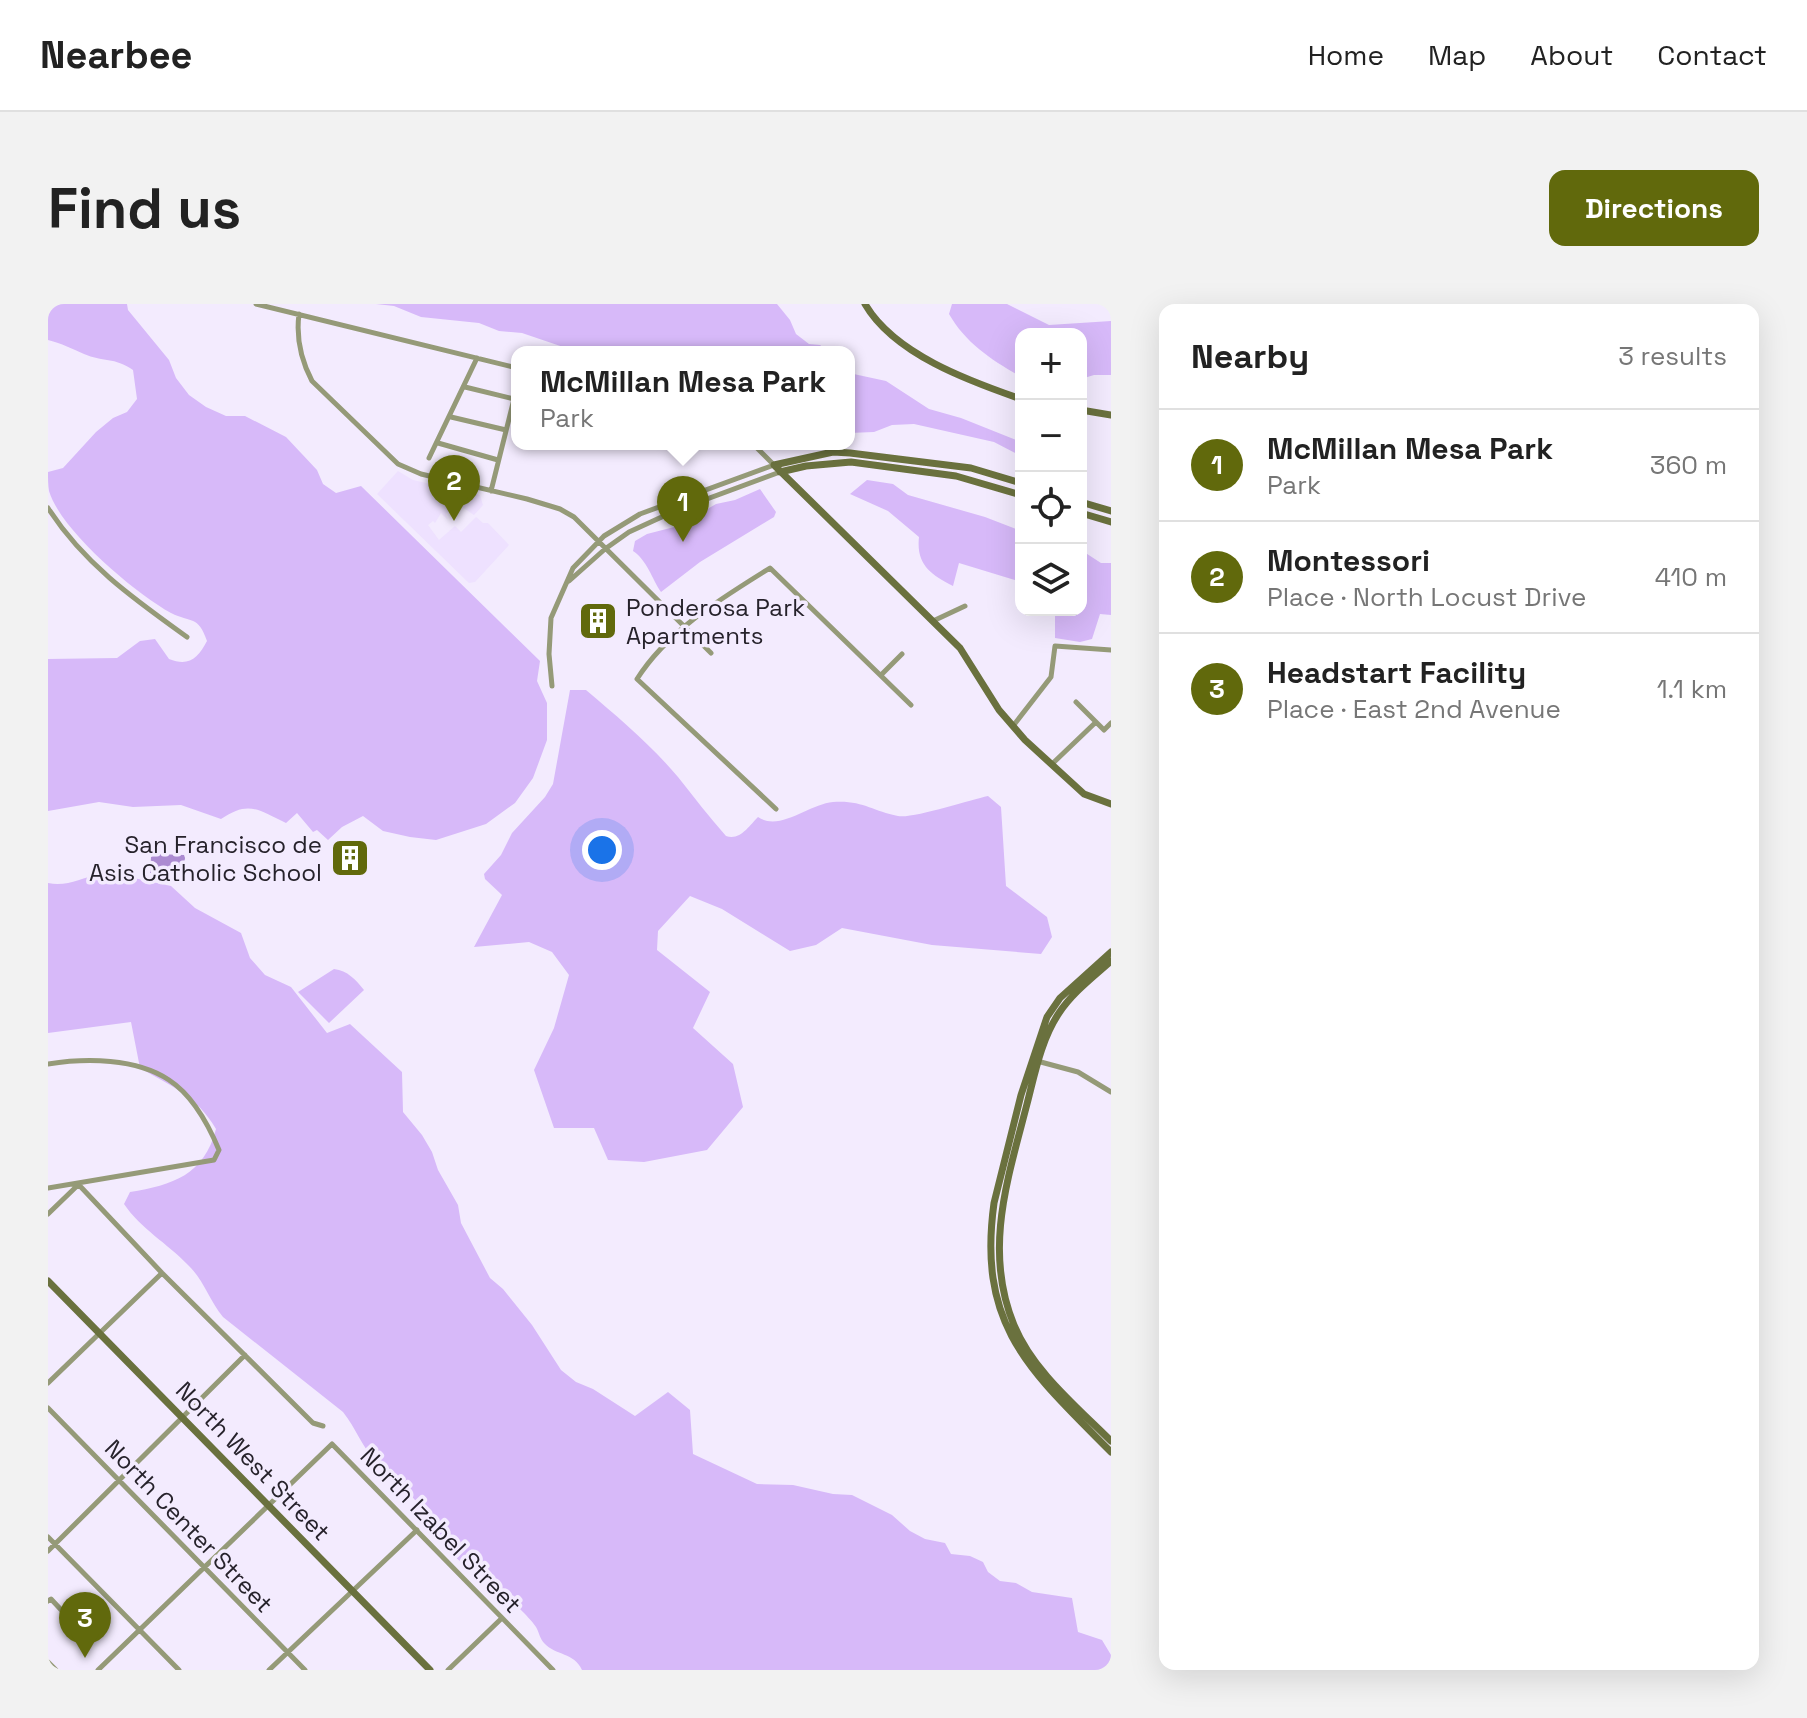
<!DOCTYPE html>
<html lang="en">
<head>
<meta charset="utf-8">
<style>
  :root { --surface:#fff; --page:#f2f2f2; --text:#222; --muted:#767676; --line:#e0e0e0; --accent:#61690c }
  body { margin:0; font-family:"Space Grotesk",sans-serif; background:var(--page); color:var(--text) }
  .controls { position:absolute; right:24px; top:24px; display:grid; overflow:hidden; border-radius:16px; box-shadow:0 8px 32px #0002 }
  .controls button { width:72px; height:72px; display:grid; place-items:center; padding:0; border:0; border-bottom:2px solid var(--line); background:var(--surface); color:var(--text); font:40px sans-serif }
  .you { position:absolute; left:554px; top:546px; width:28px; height:28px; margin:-20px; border:6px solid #fff; border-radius:50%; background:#1a73e8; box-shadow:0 0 0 12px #1a73e833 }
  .badge { display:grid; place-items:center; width:52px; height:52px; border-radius:50%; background:var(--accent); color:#fff; font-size:26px; font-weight:700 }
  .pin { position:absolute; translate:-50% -66px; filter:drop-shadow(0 2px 4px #0008) }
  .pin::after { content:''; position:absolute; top:42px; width:28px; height:24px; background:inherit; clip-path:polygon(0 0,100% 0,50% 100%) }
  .popup { position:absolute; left:463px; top:42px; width:344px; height:104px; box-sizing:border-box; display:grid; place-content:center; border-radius:16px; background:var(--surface); filter:drop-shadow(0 2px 6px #0005); font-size:26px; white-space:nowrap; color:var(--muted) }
  .popup b { font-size:30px; color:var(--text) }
  .popup::after { content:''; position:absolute; left:50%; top:100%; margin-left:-16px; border:16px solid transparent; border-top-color:var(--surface) }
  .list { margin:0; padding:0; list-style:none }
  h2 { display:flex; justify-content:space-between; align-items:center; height:104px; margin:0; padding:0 32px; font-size:34px }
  h2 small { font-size:26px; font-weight:400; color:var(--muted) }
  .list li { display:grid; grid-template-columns:52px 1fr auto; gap:24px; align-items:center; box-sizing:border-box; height:112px; padding:0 32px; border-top:2px solid var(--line) }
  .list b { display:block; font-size:30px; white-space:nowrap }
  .list p { margin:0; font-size:26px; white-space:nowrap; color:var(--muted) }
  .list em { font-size:26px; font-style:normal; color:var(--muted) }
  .icon { flex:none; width:44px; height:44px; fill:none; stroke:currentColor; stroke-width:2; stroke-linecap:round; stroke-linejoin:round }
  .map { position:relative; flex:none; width:1063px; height:1366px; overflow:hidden; border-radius:16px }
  header { display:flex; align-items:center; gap:48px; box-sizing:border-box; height:112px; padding:0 40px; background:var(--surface); border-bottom:2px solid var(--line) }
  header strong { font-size:38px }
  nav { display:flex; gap:44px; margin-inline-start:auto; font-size:28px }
  .intro { display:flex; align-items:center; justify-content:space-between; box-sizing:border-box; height:192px; padding:0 48px }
  h1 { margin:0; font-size:56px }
  .button { padding:20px 36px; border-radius:16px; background:var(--accent); color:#fff; font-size:28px; font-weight:700 }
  main { display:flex; gap:48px; padding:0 48px }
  aside { flex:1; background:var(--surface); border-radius:16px; box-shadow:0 8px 32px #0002 }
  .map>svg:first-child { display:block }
  .built { fill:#eee1ff }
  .green { fill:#d7b9f9 }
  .water { fill:#ac8bd1 }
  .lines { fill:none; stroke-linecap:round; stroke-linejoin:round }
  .street { stroke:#959a78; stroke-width:5 }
  .secondary { stroke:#6a713e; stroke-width:7 }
  .labels { text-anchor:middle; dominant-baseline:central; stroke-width:7; stroke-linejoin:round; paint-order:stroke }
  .poi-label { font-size:24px; fill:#26222b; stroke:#f3ebfe; text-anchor:start }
  .street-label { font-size:24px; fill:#26222b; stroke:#f3ebfe }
</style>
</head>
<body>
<header>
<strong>Nearbee</strong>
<nav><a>Home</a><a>Map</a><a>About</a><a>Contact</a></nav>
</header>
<div class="intro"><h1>Find us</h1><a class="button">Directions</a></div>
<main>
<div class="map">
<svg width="1063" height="1366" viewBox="0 0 1063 1366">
  <rect width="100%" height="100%" fill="#f3ebfe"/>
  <!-- built -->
  <path class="built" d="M350,167L365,176L432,191L435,201L426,211L408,199L405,208L402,206L398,210L400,216L393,209L387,219L385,217L380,221L391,236L407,222L413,228L428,213L435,219H440L461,241L427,278L421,279L329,190Z"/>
  <!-- green -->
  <path class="green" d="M0,0H79L80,6L121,56L128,74L141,91L158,103L178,112H197L238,133L269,166L275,180L288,189L313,182L492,357L489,377L499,399V436L485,474L467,499L438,520L388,536L362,533L335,527L315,512L294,523L280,536L269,526L265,528L249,509L238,519C210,506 201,496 173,515L133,501L85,503L51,498L0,507V355L69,354L92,337L107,335L121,355C141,363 150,354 159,337C150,311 143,319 123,309C87,289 13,227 1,187C0,181 0,175 0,168L15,164L48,128L65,114L79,108L89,95L85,66C67,53 54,58 36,50C22,44 15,40 0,36Z
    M328,0H729L742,16L748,30L761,40L772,41L781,48H530L474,29L451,27L431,19L373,13L346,2Z
    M904,0H959L1001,21L1063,17V71H1046L1033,75V30H973V72L970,71C942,55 917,38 901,10Z
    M801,69L838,77L881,105L913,114L973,138V152L946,138L866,120L844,121L826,128L801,129Z
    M819,176L845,180L860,191L937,213L973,227V278L911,259L905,282C882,270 868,260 871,233L840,207L802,190Z
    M712,185L728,208L726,213L652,258L613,288C604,275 599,256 585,247L587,237L599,230L630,222L668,200L687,196Z
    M1033,246L1053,259H1063V311L1052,310L1044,335L1032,338L1007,334V306H1033Z
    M522,386H538C570,413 603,441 630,473C646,493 661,513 678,532C692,537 701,522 710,513C732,528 761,500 785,498C815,496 824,507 850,512C864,515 922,496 940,492L953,503L958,582L999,613L1004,633L993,650L884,641L794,624L768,641L742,647L674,605L642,592L610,627L609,646L662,688L645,724L685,760L695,803L659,846L596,858L560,856L546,824H506L486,766L506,724L521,671L504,648L481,638L426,643L454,591L437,575L436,570L453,551L464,529L497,493L505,480Z
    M52,570L72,571L123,582L147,604L193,629L202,654L217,671L243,683L279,729L302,720L354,768L355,808L374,831L384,848L390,866L410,901L413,919L442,974L455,985L484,1021L513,1066L528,1078L545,1085L587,1112L620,1088L642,1106L645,1150L709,1180L745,1181L785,1190L804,1191L844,1211L862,1227L877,1235L897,1239L903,1250L922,1252L935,1258L940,1268L952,1277L968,1279L984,1288L1024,1294L1030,1328L1054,1336L1063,1351V1366H534C526,1348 508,1352 496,1339C492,1335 491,1328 488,1323C484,1317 477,1310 472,1305C449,1282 419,1267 396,1242C386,1231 383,1218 375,1206C362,1187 343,1175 328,1158C314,1143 308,1124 295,1108L175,1013C161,996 156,976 140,961C119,939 93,925 76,900L82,888C125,881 156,871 168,825C149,792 123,782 92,764L83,718L0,729V579C19,583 33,574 52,570Z
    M286,665C300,667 307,675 316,686L281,719L250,688Z"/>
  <!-- water -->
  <path class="water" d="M108,550L136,551L137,554L135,567L131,571L102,569L103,553Z"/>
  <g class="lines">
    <!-- street -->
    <path class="street" d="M208,0L469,64
      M251,10C248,33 253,56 264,77L350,160L373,170L479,195L512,205L526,213L663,349
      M417,83L466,95L443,187
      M403,113L458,126
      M390,139L450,156
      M381,154L429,54
      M0,204C36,260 86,295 139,333
      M521,277L557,245L581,228L629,206L732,168
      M885,317L917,302
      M833,371L854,350
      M504,382L501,350L503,314L525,264L556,232L592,210L726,161L705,140
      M1028,398L1048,418
      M965,422L1003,373L1007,342L1063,346
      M1004,460L1048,418L1056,426L1063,419
      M728,505L589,375C620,326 674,294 722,264L863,401
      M989,757L1030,768L1063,788
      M0,760C38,754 88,754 121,776C144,791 161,822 171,846L166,856L0,884
      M31,881L114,969L265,1119L275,1122
      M0,910L30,881
      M0,1079L114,969
      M0,1104L257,1366
      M0,1233L131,1366
      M0,1247L197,1051
      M0,1297L3,1295L17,1310
      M0,1358L8,1366
      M50,1366L284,1140L505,1366
      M221,1366L369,1226
      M400,1366L454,1314"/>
    <!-- secondary -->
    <path class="secondary" d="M817,0C846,50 921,77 973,95
      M1033,106L1063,111
      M732,168L758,162L803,158L908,172L973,191
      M973,179L923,164L802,149L785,148L726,161L912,344L951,406L977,436L1036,490L1063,500
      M1033,198L1063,207
      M1033,209L1063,218
      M1063,648L1012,694L999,713L973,791L946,899C929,1023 982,1066 1063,1148
      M1063,657C1045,673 1024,689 1011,709C993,736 987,769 979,800C960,874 935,946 966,1021C985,1067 1028,1102 1063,1137
      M0,977L382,1366"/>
  </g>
  <!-- icons -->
  <defs>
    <g id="building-square" transform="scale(2)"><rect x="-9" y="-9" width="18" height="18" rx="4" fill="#61690c" stroke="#f3ebfe"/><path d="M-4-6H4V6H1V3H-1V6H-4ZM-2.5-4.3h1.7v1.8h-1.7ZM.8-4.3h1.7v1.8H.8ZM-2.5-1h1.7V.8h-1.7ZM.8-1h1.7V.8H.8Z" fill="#fff"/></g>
  </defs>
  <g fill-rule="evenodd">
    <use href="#building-square" x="550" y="317"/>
    <use href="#building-square" x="302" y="554"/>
  </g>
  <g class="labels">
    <!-- poi labels -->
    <g class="poi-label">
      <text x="578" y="303">Ponderosa Park<tspan x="578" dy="28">Apartments</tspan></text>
      <text x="274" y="540" text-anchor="end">San Francisco de<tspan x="274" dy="28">Asis Catholic School</tspan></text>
    </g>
    <!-- street labels -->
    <g class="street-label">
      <text transform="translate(205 1157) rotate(46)">North West Street</text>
      <text transform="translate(141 1222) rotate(46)">North Center Street</text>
      <text transform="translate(393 1226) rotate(46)">North Izabel Street</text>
    </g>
  </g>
</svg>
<div class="controls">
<button>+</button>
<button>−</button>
<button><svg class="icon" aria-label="locate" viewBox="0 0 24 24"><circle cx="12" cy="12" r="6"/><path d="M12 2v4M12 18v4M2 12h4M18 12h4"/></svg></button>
<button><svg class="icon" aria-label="layers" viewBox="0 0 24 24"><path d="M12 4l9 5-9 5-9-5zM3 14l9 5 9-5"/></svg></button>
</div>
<div class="you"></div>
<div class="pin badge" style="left:635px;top:238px">1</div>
<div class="popup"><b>McMillan Mesa Park</b>Park</div>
<div class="pin badge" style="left:406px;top:217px">2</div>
<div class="pin badge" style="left:37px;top:1354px">3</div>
</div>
<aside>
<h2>Nearby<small>3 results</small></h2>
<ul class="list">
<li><span class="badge">1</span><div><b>McMillan Mesa Park</b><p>Park</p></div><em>360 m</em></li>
<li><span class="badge">2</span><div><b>Montessori</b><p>Place · North Locust Drive</p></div><em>410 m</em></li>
<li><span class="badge">3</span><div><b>Headstart Facility</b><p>Place · East 2nd Avenue</p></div><em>1.1 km</em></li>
</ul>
</aside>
</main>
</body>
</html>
